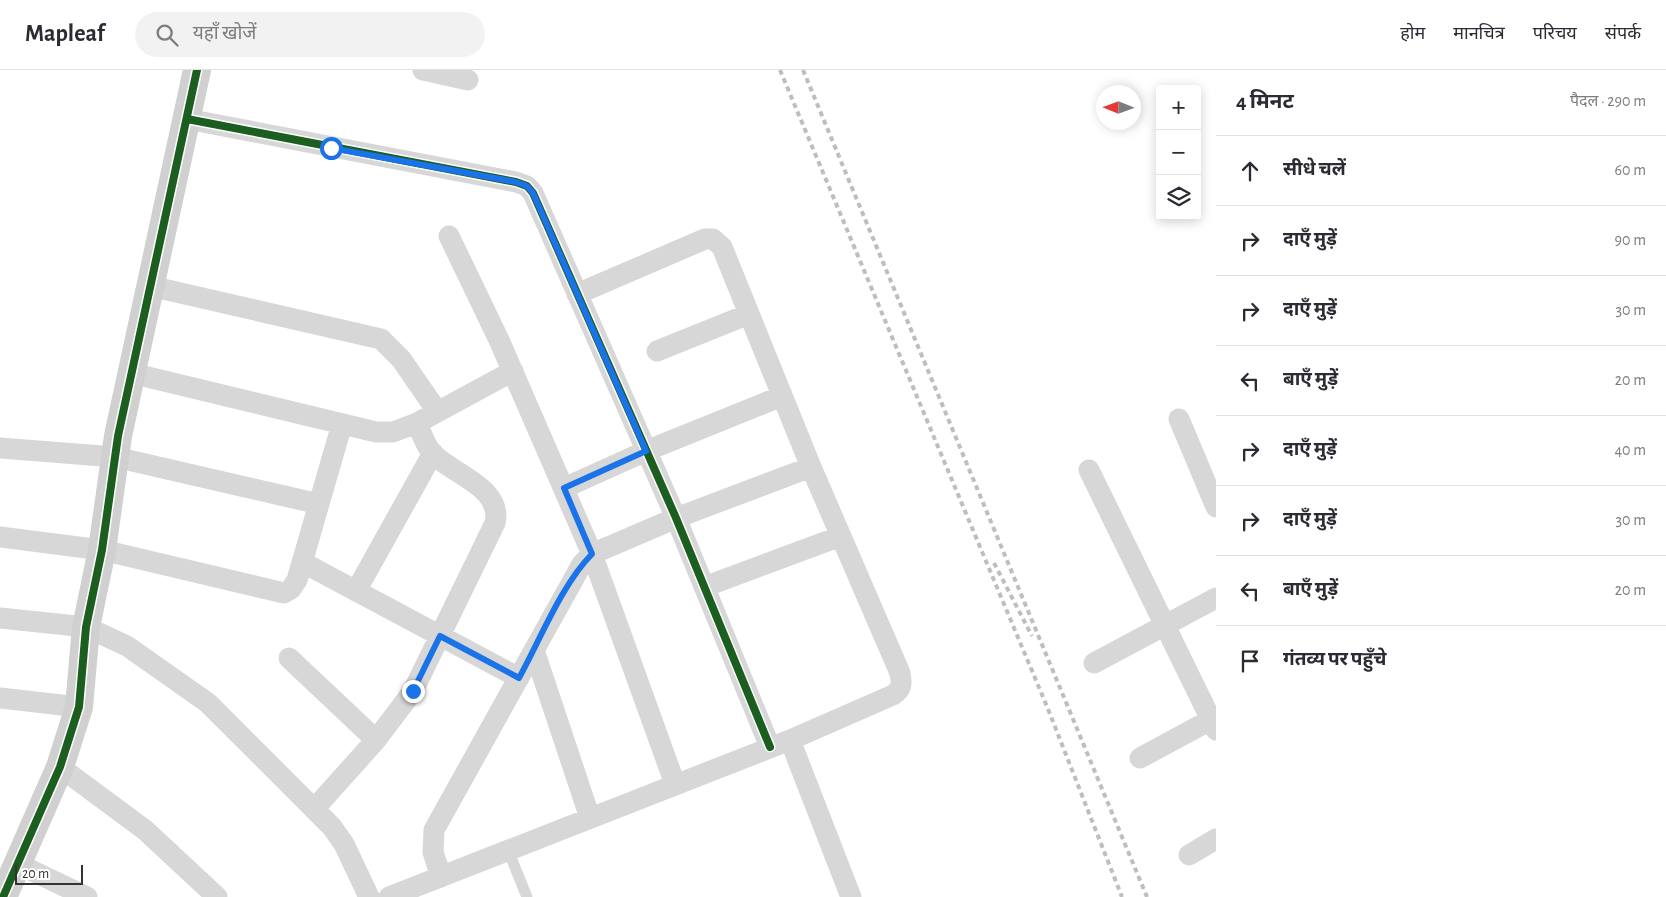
<!DOCTYPE html>
<html lang="hi">
<head>
<meta charset="utf-8">
<style>
  :root { --surface:#fff; --page:#f2f2f3; --text:#2b2b33; --muted:#7c7c81; --line:#e1e1e2 }
  body { margin:0; font-family:"Alegreya Sans","Noto Sans Devanagari",sans-serif; background:var(--page); color:var(--text) }
  .controls { position:absolute; right:15px; top:15px; display:grid; overflow:hidden; border-radius:5px; box-shadow:0 2px 12px #0003 }
  .controls button { width:45px; height:45px; display:grid; place-items:center; padding:0; border:0; border-bottom:1px solid var(--line); background:var(--surface); color:var(--text); font:25px sans-serif }
  .compass { position:absolute; left:1096px; top:15px; width:45px; height:45px; border-radius:50%; background:var(--surface); box-shadow:0 2px 12px #0003; rotate:271deg }
  .scale { position:absolute; left:15px; bottom:12px; width:68px; box-sizing:border-box; padding-left:5px; border:2px solid #333; border-top:0; font-size:14px; line-height:18px; white-space:nowrap; color:#333; -webkit-text-stroke:4px #fff; paint-order:stroke }
  .stop { position:absolute; width:15px; height:15px; margin:-11px; border:4px solid #1a73e8; border-radius:50%; background:#fff }
  .stop.end { background:#1a73e8; border-color:#fff; box-shadow:0 1px 5px #0008 }
  .list { margin:0; padding:0; list-style:none }
  h2 { display:flex; justify-content:space-between; align-items:center; height:65px; margin:0; padding:0 20px; font-size:21px }
  h2 small { font-size:16px; font-weight:400; color:var(--muted) }
  .list li { display:grid; grid-template-columns:32px 1fr auto; gap:15px; align-items:center; box-sizing:border-box; height:70px; padding:0 20px; border-top:1px solid var(--line) }
  .list b { display:block; font-size:19px; white-space:nowrap }
  .list em { font-size:16px; font-style:normal; color:var(--muted) }
  .icon { flex:none; width:28px; height:28px; fill:none; stroke:currentColor; stroke-width:2; stroke-linecap:round; stroke-linejoin:round }
  .map { position:relative; flex:none; width:1216px; height:827px; overflow:hidden }
  header { display:flex; align-items:center; gap:30px; box-sizing:border-box; height:70px; padding:0 25px; background:var(--surface); border-bottom:1px solid var(--line) }
  header strong { font-size:24px }
  nav { display:flex; gap:28px; margin-inline-start:auto; font-size:18px }
  .search { width:350px; height:45px; background:var(--page); display:flex; align-items:center; gap:12px; box-sizing:border-box; padding:0 18px; border-radius:28px; color:var(--muted); font-size:19px }
  main { display:flex }
  aside { flex:1; background:var(--surface) }
  .map>svg:first-child { display:block }
  .lines { fill:none; stroke-linecap:round; stroke-linejoin:round }
  .lane { stroke:#d7d7d7; stroke-width:11 }
  .street { stroke:#d7d7d7; stroke-width:21 }
  .secondary { stroke:#d0d0d0; stroke-width:28 }
  .rail { stroke:#bebebe; stroke-width:4; stroke-dasharray:5 4; stroke-linecap:butt }
  .cycleway-casing { stroke:#fff; stroke-width:11 }
  .cycleway { stroke:#1b5e20; stroke-width:8 }
  .route { stroke:#1a73e8; stroke-width:6 }
</style>
</head>
<body>
<header>
<strong>Mapleaf</strong>
<div class="search"><svg class="icon" aria-label="search" viewBox="0 0 24 24"><circle cx="10" cy="10" r="6"/><path d="M15 15l6 6"/></svg>यहाँ खोजें</div>
<nav><a>होम</a><a>मानचित्र</a><a>परिचय</a><a>संपर्क</a></nav>
</header>
<main>
<div class="map">
<svg width="1216" height="827" viewBox="0 0 1216 827">
  <rect width="100%" height="100%" fill="#fff"/>
  <g class="lines">
    <!-- lane -->
    <path class="lane" d="M508,780L527,827"/>
    <!-- street -->
    <path class="street" d="M423,0L468,10
      M187,49L516,112L527,116L533,123L676,448L770,677
      M449,166L499,270L592,484L675,714
      M150,216L381,269L401,289L437,341
      M577,224L705,169H713L722,177L811,397L900,603C902,614 902,619 893,625L790,670
      M657,281L749,244
      M131,303L376,362H393L417,353L513,301
      M1179,349L1216,437
      M0,378L115,387L319,434
      M1089,400L1216,660
      M564,418L646,381L782,326
      M0,467L102,480L284,523L291,519L297,510L342,354
      M302,492L519,608
      M704,517L841,466
      M356,521L433,383
      M0,548L86,557L127,576L208,633L332,757L344,774L369,827
      M534,580L590,748
      M289,588L376,670
      M1094,593L1216,528
      M0,628L79,637
      M1140,688L1216,647
      M60,697L145,760L217,827
      M315,738L376,670L413,621L495,453C503,418 454,405 433,384C425,376 422,363 417,353
      M1189,785L1216,769
      M18,794L87,827
      M441,807L433,782L434,760L582,494L592,484L676,448L811,397
      M389,827L790,670L851,827"/>
    <!-- secondary -->
    <path class="secondary" d="M3,827L60,697L79,637L86,557L102,480L118,366L197,0"/>
    <!-- rail -->
    <path class="rail" d="M780,0L1048,639L1122,827
      M803,0L1147,827
      M994,493L1032,566"/>
    <!-- cycleway casing -->
    <g class="cycleway-casing">
      <path id="cycleway" d="M187,49L516,112L527,116L533,123L676,448L770,677
        M3,827L60,697L79,637L86,557L102,480L118,366L197,0"/>
    </g>
    <!-- cycleway -->
    <use href="#cycleway" class="cycleway"/>
  </g>
  <g class="lines">
    <!-- route -->
    <path class="route" d="M331,78L516,112L527,116L533,123L646,381L564,418L592,484C562,514 540,570 519,608L440,566L413,621"/>
  </g>
</svg>
<div class="controls">
<button>+</button>
<button>−</button>
<button><svg class="icon" aria-label="layers" viewBox="0 0 24 24"><path d="M12 4l9 5-9 5-9-5zM3 14l9 5 9-5"/></svg></button>
</div>
<svg class="compass" viewBox="-18 -18 36 36"><path d="M0-13l5 13h-10z" fill="#e53935"/><path d="M0 13l5-13h-10z" fill="#7c7c81"/></svg>
<div class="scale">20 m</div>
<div class="stop" style="left:331px;top:78px"></div>
<div class="stop end" style="left:413px;top:621px"></div>
</div>
<aside>
<h2>4 मिनट<small>पैदल · 290 m</small></h2>
<ul class="list">
<li><svg class="icon" aria-label="ahead" viewBox="0 0 24 24"><path d="M12 20V5M6 11l6-6 6 6"/></svg><div><b>सीधे चलें</b></div><em>60 m</em></li>
<li><svg class="icon" aria-label="right" viewBox="0 0 24 24"><path d="M7 20v-9h11M14 6l5 5-5 5"/></svg><div><b>दाएँ मुड़ें</b></div><em>90 m</em></li>
<li><svg class="icon" aria-label="right" viewBox="0 0 24 24"><path d="M7 20v-9h11M14 6l5 5-5 5"/></svg><div><b>दाएँ मुड़ें</b></div><em>30 m</em></li>
<li><svg class="icon" aria-label="left" viewBox="0 0 24 24"><path d="M17 20v-9H6M10 6l-5 5 5 5"/></svg><div><b>बाएँ मुड़ें</b></div><em>20 m</em></li>
<li><svg class="icon" aria-label="right" viewBox="0 0 24 24"><path d="M7 20v-9h11M14 6l5 5-5 5"/></svg><div><b>दाएँ मुड़ें</b></div><em>40 m</em></li>
<li><svg class="icon" aria-label="right" viewBox="0 0 24 24"><path d="M7 20v-9h11M14 6l5 5-5 5"/></svg><div><b>दाएँ मुड़ें</b></div><em>30 m</em></li>
<li><svg class="icon" aria-label="left" viewBox="0 0 24 24"><path d="M17 20v-9H6M10 6l-5 5 5 5"/></svg><div><b>बाएँ मुड़ें</b></div><em>20 m</em></li>
<li><svg class="icon" aria-label="arrive" viewBox="0 0 24 24"><path d="M6 21V4h12l-3 4 3 4H6"/></svg><div><b>गंतव्य पर पहुँचे</b></div></li>
</ul>
</aside>
</main>
</body>
</html>
